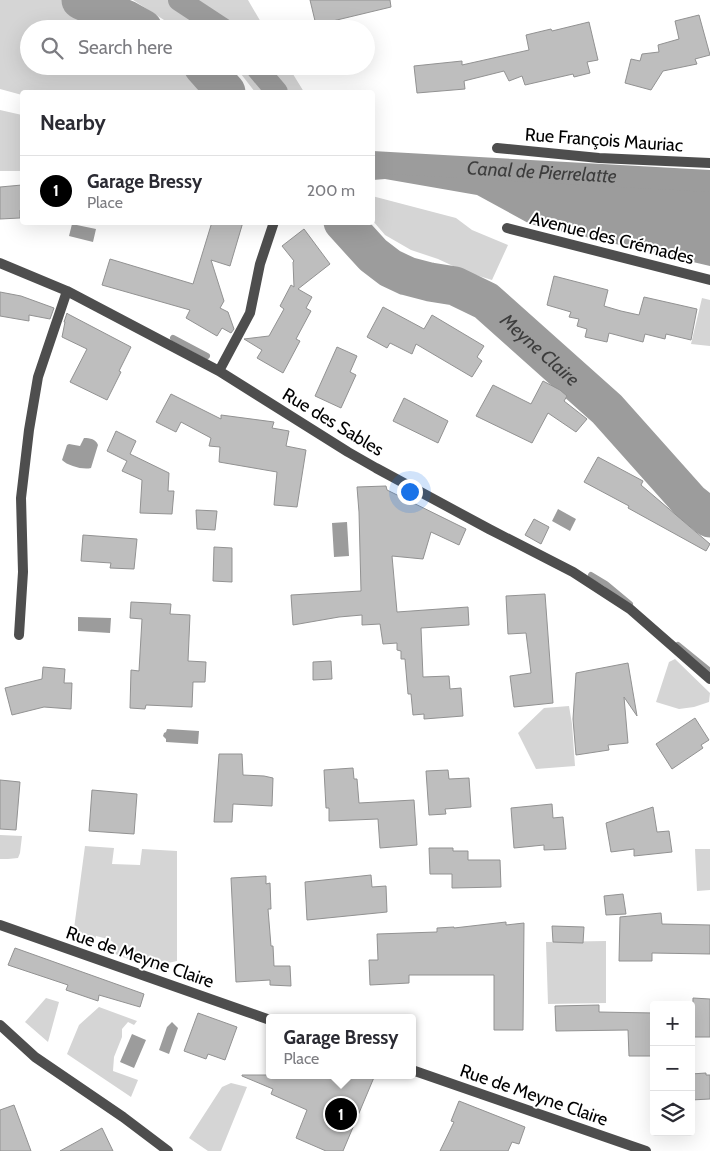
<!DOCTYPE html>
<html lang="en">
<head>
<meta charset="utf-8">
<style>
  :root { --surface:#fff; --page:#f2f2f3; --text:#2b2b33; --muted:#7c7c81; --line:#e1e1e2; --accent:#000 }
  body { margin:0; font-family:Cabin,sans-serif; background:var(--page); color:var(--text) }
  .controls { position:absolute; right:15px; bottom:15px; display:grid; overflow:hidden; border-radius:5px; box-shadow:0 5px 20px #0002 }
  .controls button { width:45px; height:45px; display:grid; place-items:center; padding:0; border:0; border-bottom:1px solid var(--line); background:var(--surface); color:var(--text); font:25px sans-serif }
  .you { position:absolute; left:409px; top:491px; width:18px; height:18px; margin:-12px; border:4px solid #fff; border-radius:50%; background:#1a73e8; box-shadow:0 0 0 8px #1a73e833 }
  .badge { display:grid; place-items:center; width:32px; height:32px; border-radius:50%; background:var(--accent); color:#fff; font-size:16px; font-weight:700 }
  .pin { position:absolute; translate:-50% -50%; border:2px solid #fff; box-shadow:0 1px 5px #0006 }
  .popup { position:absolute; left:266px; top:1014px; width:150px; height:65px; box-sizing:border-box; display:grid; place-content:center; border-radius:5px; background:var(--surface); filter:drop-shadow(0 1px 4px #0005); font-size:16px; white-space:nowrap; color:var(--muted) }
  .popup b { font-size:19px; color:var(--text) }
  .popup::after { content:''; position:absolute; left:50%; top:100%; margin-left:-10px; border:10px solid transparent; border-top-color:var(--surface) }
  .list { margin:0; padding:0; list-style:none }
  h2 { display:flex; justify-content:space-between; align-items:center; height:65px; margin:0; padding:0 20px; font-size:21px }
  h2 small { font-size:16px; font-weight:400; color:var(--muted) }
  .list li { display:grid; grid-template-columns:32px 1fr auto; gap:15px; align-items:center; box-sizing:border-box; height:70px; padding:0 20px; border-top:1px solid var(--line) }
  .list b { display:block; font-size:19px; white-space:nowrap }
  .list p { margin:0; font-size:16px; white-space:nowrap; color:var(--muted) }
  .list em { font-size:16px; font-style:normal; color:var(--muted) }
  .icon { flex:none; width:28px; height:28px; fill:none; stroke:currentColor; stroke-width:2; stroke-linecap:round; stroke-linejoin:round }
  .map { position:relative; flex:none; width:710px; height:1151px; overflow:hidden }
  .search { position:absolute; background:var(--surface); box-shadow:0 5px 20px #0002; left:20px; top:20px; width:355px; height:55px; display:flex; align-items:center; gap:12px; box-sizing:border-box; padding:0 18px; border-radius:28px; color:var(--muted); font-size:19px }
  .panel { position:absolute; background:var(--surface); box-shadow:0 5px 20px #0002; left:20px; top:90px; width:355px; height:135px; border-radius:5px }
  .map>svg:first-child { display:block }
  .green { fill:#d5d5d5 }
  .water { fill:#9c9c9c }
  .lines { fill:none; stroke-linecap:round; stroke-linejoin:round }
  .stream { stroke:#9c9c9c; stroke-width:6 }
  .canal { stroke:#9c9c9c; stroke-width:22 }
  .river { stroke:#9c9c9c; stroke-width:39 }
  .building { fill:#bebebe; stroke:#929292 }
  .street { stroke:#4e4e4e; stroke-width:10 }
  .labels { text-anchor:middle; dominant-baseline:central; stroke-width:4; stroke-linejoin:round; paint-order:stroke }
  .street-label { font-size:18px; fill:#000; stroke:#fff }
  .water-label { font-size:19px; font-style:italic; fill:#3d3d3d; stroke:#fff }
</style>
</head>
<body>
<div class="map">
<svg width="710" height="1151" viewBox="0 0 710 1151">
  <rect width="100%" height="100%" fill="#fff"/>
  <!-- green -->
  <path class="green" d="M0,0H62L123,29H29V66H185L197,75L213,92H22V95L0,89Z
    M133,0H248L265,29H178Z
    M232,66H288L304,92H255L241,74Z
    M0,110L22,115V171H0Z
    M372,196L456,218L472,230L508,245L492,280L466,272L438,259L411,250L385,235L373,221Z
    M702,298L710,300V346L691,344Z
    M675,659L710,693L709,702L694,707L679,709L656,702L669,662Z
    M569,706L572,724L575,766L536,769L518,733L544,708Z
    M0,835L22,836L20,853L18,858L8,859H0Z
    M85,846L114,848L112,864L140,865L142,849L177,851V961L168,963L164,973L110,952L113,942L108,939L96,936L94,943L73,936Z
    M695,849H710V890L697,891Z
    M606,941V1003L548,1004L546,942Z
    M46,998L59,1002L48,1042L25,1022Z
    M99,1007L137,1021L134,1025L128,1022L122,1029V1037L114,1057L113,1071L138,1080L131,1097L67,1054L79,1025Z
    M231,1083L247,1087L221,1151H208L189,1138L222,1087Z"/>
  <!-- water -->
  <path class="water" d="M373,167L520,175L599,185L710,191V266L530,224L477,195L385,179L373,180Z
    M72,224L96,229L93,242L69,236Z
    M84,438C90,438 96,439 98,445L91,468C83,470 68,466 62,460L67,445L69,444L80,446Z
    M558,509L576,519L570,531L552,521Z
    M347,522L349,556L334,557L332,523Z
    M78,617L111,618L110,633L78,631Z
    M167,729L199,731L198,744L166,742V739L163,736L164,733L166,732Z
    M172,1022L178,1028L169,1054L159,1050L167,1027Z
    M132,1034L146,1040L134,1068L120,1062Z"/>
  <g class="lines">
    <!-- stream -->
    <path class="stream" d="M173,338L207,356
      M591,575L606,584L630,604
      M678,645L710,671"/>
    <!-- canal -->
    <g class="canal">
      <path d="M179,0L223,29"/>
      <path d="M255,66L277,92"/>
      <path id="s1" d="M372,162L710,181"/>
    </g>
    <!-- river -->
    <g class="river">
      <path d="M81,0L127,20L143,29"/>
      <path d="M203,66L226,92"/>
      <path id="s2" d="M343,222L373,255L390,268L407,276L430,282L455,286L486,301L607,409L690,502L710,518"/>
    </g>
  </g>
  <!-- building -->
  <path class="building" d="M310,0H390L391,7L316,25Z
    M699,15L710,55L695,59L697,64L663,71L651,90L625,83L631,59L640,61L642,54L659,52L658,45L679,39L675,21Z
    M589,22L598,60L587,62L590,73L574,77L573,74L525,85L522,76L509,81L504,71L464,81L465,89L417,93L414,66L462,61V65L529,50L526,35L551,29L552,31Z
    M22,185V210H20V218L0,219V187Z
    M212,222H243L230,266L211,260L224,301L220,308L228,312L234,329L231,333L222,328L217,336L186,318L190,310L102,285L110,259L193,284Z
    M304,229L330,264L298,289L312,297L306,308L311,311L296,339L300,341L283,373L257,358L262,350L244,339L269,336L284,309L280,306L291,285L294,287L293,262L294,261L282,246Z
    M554,276L608,290L604,306L621,311L639,315L644,297L697,309L691,340L666,334L665,339L645,334L643,342L609,333L607,342L585,337L587,329L577,326L579,319L569,317L571,312L547,305Z
    M0,292L21,296L54,308L50,319L29,315V321L0,316Z
    M383,307L424,329L432,315L484,346L477,357L482,361L472,377L416,344L412,354L390,343L387,348L367,337Z
    M67,313L68,314L131,347L119,371L121,372L107,400L70,382L87,349L62,337L65,322H64Z
    M337,347L357,356L350,372L356,375L341,408L315,396Z
    M543,381L560,390L567,396L564,401L587,419L576,432L548,413L532,443L476,416L493,385L531,404Z
    M171,394L221,419V415L274,422L272,428L289,431L286,446L306,450L297,507L274,505L277,472L219,462L220,447L209,446L211,438L181,422L176,432L156,422Z
    M404,398L448,421L438,443L393,421Z
    M116,431L136,441L130,454L169,473L168,491H174L172,514L140,513L142,480L122,471L127,461L107,451Z
    M598,457L643,481L641,485L710,544L706,551L628,508L629,506L584,482Z
    M386,486L387,490L466,529L459,545L431,532L423,559L392,556L397,612L468,607L469,625L421,628L423,677L449,676L450,689L461,688L463,716L424,719V714L413,715L411,694H408L405,659H401V651L397,650V643L383,644L380,624L362,625V615L339,617L293,625L291,595L361,591L359,512L357,487Z
    M196,510L217,511L215,530L197,529Z
    M534,519L549,527L541,544L525,535Z
    M83,535L137,539L134,569L110,568L111,563L81,561Z
    M214,547L232,548V582L213,581Z
    M545,594L553,703L514,707L510,676L531,673L526,633L508,634L506,596Z
    M131,602L171,604L170,614L190,615L188,661L206,662L205,682H193L192,707L146,705L145,709L130,708L131,670L139,671L142,619L130,618Z
    M331,661L332,679L313,680V662Z
    M628,663L637,716L624,697L628,743L608,745L609,750L576,755L573,719L576,673Z
    M43,667L65,669L64,683H72L71,709L44,707L12,715L5,688L42,679Z
    M695,718L709,740L701,745L703,748L672,769L656,744Z
    M219,754H242L243,775L264,776L273,778L272,806L233,804L232,822H214Z
    M353,768L354,779H357L359,803L414,800L417,845L380,848L378,819L329,821V808H326L324,770Z
    M448,770L449,779L469,778L471,807L445,809L446,814L429,815L426,771Z
    M0,780L20,782L16,830L0,829Z
    M92,790L137,794L134,834L89,831Z
    M552,804L553,818L563,817L566,849L544,850V845L514,848L511,808Z
    M653,807L657,832L669,831L672,852L634,856V849L611,852L606,823Z
    M429,848H453V851H468V860H500L501,887L452,888V874H430Z
    M371,875L372,887L386,886L387,912L307,920L305,882Z
    M266,876V884L270,883L271,909H268L271,946H273L274,966H290L291,986L270,985V980L236,982L231,878Z
    M623,894L626,914L606,915L604,896Z
    M661,913L662,924L710,925V954L652,953V961H619L620,917Z
    M506,922V925L524,923L523,1030H494V975H409V983L370,985L369,960H378L377,934L437,932V928L454,927V928Z
    M552,926L584,927L583,943L553,942Z
    M15,948L144,994L140,1007L99,995L98,1001L66,990L68,985L8,965Z
    M693,998L710,999V1037H692Z
    M599,1005V1012L654,1013V1056H629L628,1030L556,1031L555,1006Z
    M198,1013L237,1027L225,1060L208,1054L206,1059L184,1051Z
    M706,1073V1075H710V1099L691,1100V1074Z
    M242,1075H375L343,1151H326L296,1138L307,1110L271,1094L273,1089L242,1076Z
    M459,1101L525,1127L519,1144L512,1142L508,1151H440L454,1122L451,1121Z
    M14,1105L31,1151H0V1110Z
    M102,1128L113,1151H60Z"/>
  <g class="lines">
    <!-- street -->
    <path class="street" d="M497,148L599,158L710,163
      M507,228L710,280
      M0,263L67,291L219,371L348,452L376,468L489,529L573,572L630,609L710,679
      M219,371L250,313L260,264L274,222
      M19,635L23,572L21,498L29,430L38,377L67,291
      M0,925L270,1020
      M0,1025L35,1057L123,1117L168,1151
      M412,1070L646,1151"/>
  </g>
  <g class="labels">
    <!-- street labels -->
    <g class="street-label">
      <text transform="translate(604 140) rotate(4)">Rue François Mauriac</text>
      <text transform="translate(612 238) rotate(14)">Avenue des Crémades</text>
      <text transform="translate(333 422) rotate(31)">Rue des Sables</text>
      <text transform="translate(140 957) rotate(19)">Rue de Meyne Claire</text>
      <text transform="translate(534 1095) rotate(19)">Rue de Meyne Claire</text>
    </g>
    <!-- water labels -->
    <g class="water-label">
      <text stroke="none"><textPath href="#s1" startOffset="170">Canal de Pierrelatte</textPath></text>
      <text stroke="none"><textPath href="#s2" startOffset="241">Meyne Claire</textPath></text>
    </g>
  </g>
</svg>
<div class="controls">
<button>+</button>
<button>−</button>
<button><svg class="icon" aria-label="layers" viewBox="0 0 24 24"><path d="M12 4l9 5-9 5-9-5zM3 14l9 5 9-5"/></svg></button>
</div>
<div class="you"></div>
<div class="pin badge" style="left:341px;top:1114px">1</div>
<div class="popup"><b>Garage Bressy</b>Place</div>
<div class="search"><svg class="icon" aria-label="search" viewBox="0 0 24 24"><circle cx="10" cy="10" r="6"/><path d="M15 15l6 6"/></svg>Search here</div>
<section class="panel">
<h2>Nearby<small></small></h2>
<ul class="list">
<li><span class="badge">1</span><div><b>Garage Bressy</b><p>Place</p></div><em>200 m</em></li>
</ul>
</section>
</div>
</body>
</html>
